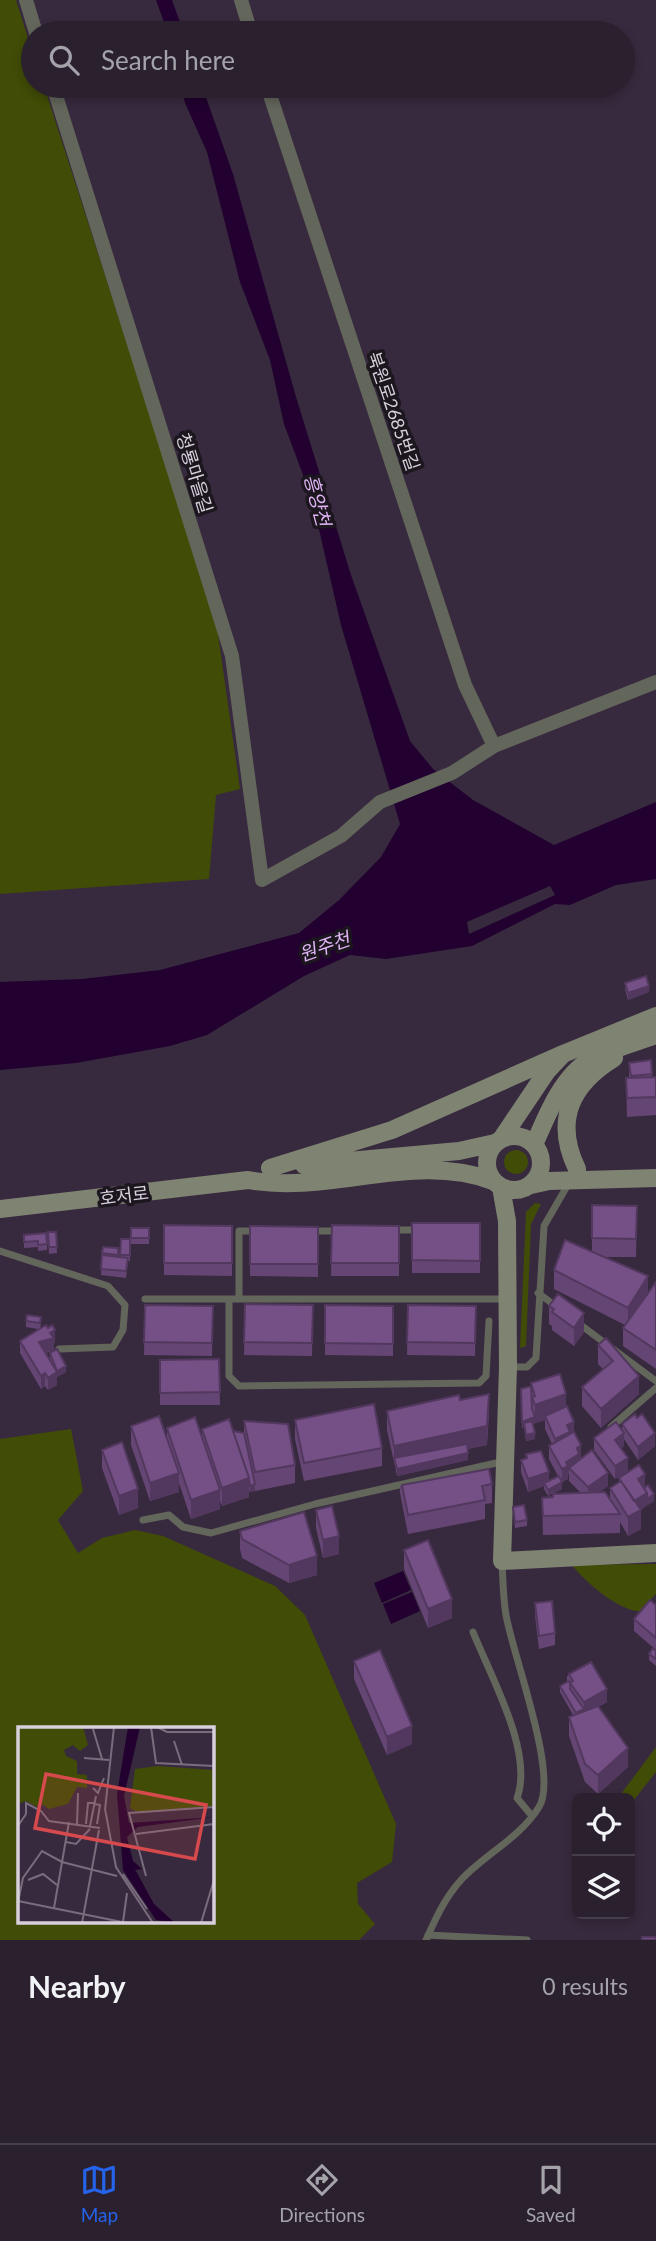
<!DOCTYPE html>
<html lang="en">
<head>
<meta charset="utf-8">
<style>
  :root { --surface:#2a202e; --page:#322836; --text:#f1f3f6; --muted:#a5a3aa; --line:#463e4a; --accent:#2563eb }
  body { margin:0; font-family:Lato,"Noto Sans KR",sans-serif; background:var(--page); color:var(--text) }
  .controls { position:absolute; right:21px; bottom:21px; display:grid; overflow:hidden; border-radius:10px; box-shadow:0 4px 10px #0003 }
  .controls button { width:63px; height:63px; display:grid; place-items:center; padding:0; border:0; border-bottom:2px solid var(--line); background:var(--surface); color:var(--text); font:35px sans-serif }
  .list { margin:0; padding:0; list-style:none }
  h2 { display:flex; justify-content:space-between; align-items:center; height:91px; margin:0; padding:0 28px; font-size:30px }
  h2 small { font-size:23px; font-weight:400; color:var(--muted) }
  .icon { flex:none; width:38px; height:38px; fill:none; stroke:currentColor; stroke-width:2; stroke-linecap:round; stroke-linejoin:round }
  .map { position:relative; flex:none; width:656px; height:1940px; overflow:hidden }
  .search { position:absolute; background:var(--surface); box-shadow:0 4px 10px #0003; left:21px; right:21px; top:21px; height:77px; display:flex; align-items:center; gap:18px; box-sizing:border-box; padding:0 24px; border-radius:38px; color:var(--muted); font-size:26px }
  .sheet { height:203px; background:var(--surface) }
  nav { display:flex; justify-content:space-around; align-items:center; box-sizing:border-box; height:98px; border-top:2px solid var(--line); background:var(--surface); font-size:19px; color:var(--muted) }
  nav a { display:grid; justify-items:center; gap:4px }
  nav .on { color:var(--accent) }
  .map>svg:first-child { display:block }
  .green { fill:#414c06; fill-rule:evenodd }
  .water { fill:#220030; fill-rule:evenodd }
  .lines { fill:none; stroke-linecap:round; stroke-linejoin:round }
  .lane { stroke:#63665b; stroke-width:7 }
  .street { stroke:#63665b; stroke-width:14 }
  .secondary { stroke:#7f8472; stroke-width:18 }
  .wall { fill:#654573 }
  .shaded-wall { fill:#52385e }
  .building { fill:#755086; stroke:#52385e; stroke-width:2 }
  .labels { text-anchor:middle; dominant-baseline:central; stroke-width:7; stroke-linejoin:round; paint-order:stroke }
  .street-label { font-size:18px; fill:#d8cfdc; stroke:#1c161f }
  .water-label { font-size:19px; font-style:italic; fill:#dfb4f5; stroke:#1c161f }
  .inset-road { fill:none; stroke:#786c7d; stroke-width:2 }
  .view { fill:#d6494c; fill-opacity:0.15; stroke:#d6494c; stroke-width:3.5 }
  .inset-edge { fill:none; stroke:#d8cfdc; stroke-width:3.5 }
</style>
</head>
<body>
<div class="map">
<svg width="656" height="1940" viewBox="0 0 656 1940">
  <rect width="100%" height="100%" fill="#382a3e"/>
  <!-- green -->
  <path class="green" d="M0,0H16L33,54V86H44L216,620L240,789L216,795L209,879L0,894Z
    M504 1162a12 12 0 1 1 24 0a12 12 0 1 1-24 0Z
    M535,1203L541,1204L531,1224L526,1346L520,1348L526,1212Z
    M71,1429L83,1491L58,1520L78,1553L102,1538L135,1530L163,1536L275,1586L305,1615L396,1824L392,1862L357,1883L358,1904L375,1924L359,1940H0V1439ZM19,1728H212V1921H19Z
    M656,1564V1594L640,1611C620,1612 584,1581 572,1565Z
    M656,1747V1772L630,1805V1798H618Z"/>
  <!-- water -->
  <path class="water" d="M156,0H172L184,33H168Z
    M181,86H202L233,174L296,397L351,575L410,741L433,769L473,800L554,845L656,802V879L616,885L570,905L555,904L472,946L386,959L350,955L304,976L207,1035L170,1046L76,1063L0,1070V982L82,979L160,970L299,933L339,900L381,857L400,824L341,625L312,499L284,424L270,360L240,282L207,152L185,103ZM550,886L555,895L469,934L467,922Z
    M403,1571L411,1590L382,1603L374,1583Z
    M412,1592L420,1611L391,1624L383,1604Z"/>
  <g class="lines">
    <!-- lane -->
    <path class="lane" d="M391,1230H421
      M311,1231H341
      M0,1251L108,1286L125,1305L123,1330L113,1347L59,1349
      M538,1293L557,1307
      M145,1299H507
      M229,1299V1376L239,1386L479,1383L486,1376L489,1321
      M239,1299V1231H257
      M578,1323L656,1381
      M509,1367H527L536,1358L544,1226L570,1181
      M611,1427L656,1388
      M143,1520L169,1515L183,1527L211,1533L315,1504L505,1461
      M473,1632C491,1677 534,1753 517,1798L532,1816
      M428,1935L527,1940
      M426,1940C436,1918 444,1899 461,1880C485,1854 520,1838 539,1807C559,1775 513,1656 506,1615C503,1598 503,1579 502,1562"/>
    <!-- street -->
    <path class="street" d="M26,0L36,33
      M241,0L251,33
      M53,86L232,656L262,880L341,836L380,802L452,773L494,746L656,682
      M267,86L465,685L494,746"/>
    <!-- secondary -->
    <path class="secondary" d="M487 1163a27 27 0 1 1 54 0a27 27 0 1 1-54 0Z
      M502,1138L547,1071L563,1054L656,1016
      M534,1145C546,1117 562,1076 590,1060C611,1049 634,1043 656,1035
      M304,1165L459,1151L495,1143
      M270,1168L392,1130L563,1054
      M577,1169C554,1121 570,1085 614,1058
      M531,1185L549,1181L656,1178
      M501,1187L507,1221L508,1367L502,1561L656,1553
      M0,1209L248,1180C328,1195 415,1151 493,1181"/>
  </g>
  <!-- wall -->
  <path class="wall" d="M625,983L649,992L628,1000L625,989Z
    M651,1060L652,1077H656V1115L627,1117L626,1078H629V1063Z
    M592,1205L637,1206L636,1257H603L648,1293L656,1282V1369L623,1346V1328L625,1325L554,1289V1270L592,1252Z
    M412,1223H480V1273H412Z
    M164,1225L232,1226V1276L164,1275Z
    M332,1225L399,1226V1276H331Z
    M250,1226L318,1227V1277L250,1276Z
    M131,1228H149V1244H131Z
    M48,1232H56L57,1253L49,1254Z
    M24,1235L47,1244V1250L38,1251V1247L24,1248Z
    M121,1239H130V1261H128L126,1278L101,1275L103,1247L118,1248V1257H120Z
    M245,1304L313,1305L312,1356L244,1355Z
    M145,1305L213,1306L212,1356L144,1355Z
    M325,1305L393,1306V1356L325,1355Z
    M408,1305L476,1306L475,1356L407,1355Z
    M549,1306L584,1332L574,1346L552,1330V1326L549,1324Z
    M26,1321L41,1324L40,1328L55,1342L54,1343V1350L46,1353L50,1359V1353L66,1372L57,1377V1385L48,1390L45,1386L41,1389L20,1353V1341L38,1329L26,1327Z
    M606,1338L639,1394L601,1428L582,1406V1387L603,1369L598,1364V1345Z
    M219,1359L220,1405H160V1360Z
    M531,1383L566,1407L581,1457L579,1460L608,1486L599,1492L610,1500V1488L619,1483V1478L645,1487L654,1501L640,1510L641,1529L628,1536L620,1522V1533L543,1535L542,1498L553,1497L581,1493L569,1481V1473L568,1474V1479L562,1482V1489L548,1496L544,1489V1486L528,1492L521,1472V1460L526,1458V1454L549,1481L558,1476L549,1459V1446L552,1444L545,1429V1420L532,1424L535,1439L526,1441L524,1427L522,1428L521,1389L531,1386Z
    M460,1400L489,1413L487,1445L467,1449L468,1460L397,1476L387,1430V1411Z
    M295,1420L382,1448V1466L304,1481L295,1439Z
    M244,1421L295,1465V1483L250,1492L249,1490V1497L222,1506L220,1501V1509L191,1519L179,1483V1492L150,1501L131,1445V1426L167,1439V1428L202,1437V1429L244,1433Z
    M622,1424L655,1446L638,1460L624,1439V1446L621,1448L628,1471L615,1479L594,1450V1438L622,1431Z
    M102,1450L138,1508L119,1515L102,1468Z
    M492,1484V1503L485,1504V1519L408,1534L400,1493V1486Z
    M513,1507L527,1520V1526L515,1528Z
    M316,1510L339,1554L323,1558L316,1528Z
    M240,1531L317,1575L289,1583L242,1558L240,1549Z
    M404,1550L452,1618L428,1628L404,1569Z
    M535,1603L555,1633V1645L539,1649L535,1616Z
    M656,1605V1650L634,1631V1619Z
    M656,1651V1666L649,1660V1654Z
    M354,1661L412,1744L387,1755L354,1679Z
    M591,1662L607,1702L598,1707L628,1767L598,1794L585,1782L569,1736V1717L573,1715L560,1692V1686L567,1682V1676Z"/>
  <!-- shaded-wall -->
  <path class="shaded-wall" d="M649,986V992L628,1000V993Z
    M648,1276V1295L628,1327V1308Z
    M584,1313V1332L574,1346V1328Z
    M55,1330V1342L54,1343V1350L39,1354V1342Z
    M66,1366V1372L57,1377V1385L48,1390V1378Z
    M45,1373V1386L41,1389V1376Z
    M639,1376V1394L601,1428V1409Z
    M489,1394L487,1445L396,1465L394,1458V1446Z
    M566,1394V1413L545,1416V1420L525,1427L524,1423V1427L522,1428V1422L535,1417V1405Z
    M574,1422V1434L555,1451V1439L567,1425Z
    M535,1433V1439L526,1441V1435Z
    M624,1433V1446L615,1453V1440Z
    M655,1433V1446L638,1460V1447Z
    M581,1445V1457L579,1459V1467L569,1468L568,1479L562,1482V1469L577,1448Z
    M468,1453V1460L397,1476V1469Z
    M628,1458V1471L615,1479V1466Z
    M549,1472V1485L544,1483V1486L528,1492V1479Z
    M179,1473V1492L150,1501V1483Z
    M608,1473V1486L588,1500V1487Z
    M645,1474V1487L638,1492V1479Z
    M249,1478V1497L222,1506V1488Z
    M562,1482V1489L548,1496V1490Z
    M255,1484V1491L250,1492V1486Z
    M138,1489V1508L119,1515V1496Z
    M220,1490V1509L191,1519V1500Z
    M647,1493L654,1494V1501L634,1514V1501Z
    M641,1510V1529L628,1536V1517Z
    M339,1536V1554L323,1558V1540Z
    M317,1556V1575L289,1583V1565Z
    M452,1599V1618L428,1628V1609Z
    M607,1689V1702L576,1720V1713L584,1709V1702Z
    M412,1726V1744L387,1755V1737Z
    M628,1748V1767L598,1794V1775Z"/>
  <!-- building -->
  <path class="building" d="M646,976L649,986L628,993L625,983Z
    M651,1060L652,1074L631,1076L629,1063Z
    M656,1077V1097L627,1098L626,1078Z
    M592,1205L637,1206L636,1239L592,1238Z
    M412,1223H480V1261L412,1260Z
    M164,1225L232,1226V1263H164Z
    M332,1225L399,1226V1263H331Z
    M250,1226L318,1227V1264H250Z
    M131,1228H149V1238H131Z
    M48,1232H56L57,1247H49Z
    M46,1233L47,1244L38,1245V1241L24,1242V1235Z
    M121,1239H130V1255H120Z
    M565,1240L648,1276L628,1308L554,1270Z
    M103,1247L118,1248V1255L102,1253Z
    M102,1255L128,1258L126,1271L101,1269Z
    M656,1282V1350L623,1328Z
    M558,1294L584,1313L574,1328L552,1312L554,1309L549,1306Z
    M245,1304L313,1305L312,1343L244,1342Z
    M145,1305L213,1306L212,1343L144,1342Z
    M325,1305L393,1306V1344L325,1343Z
    M408,1305L476,1306L475,1343L407,1342Z
    M27,1315L41,1317L40,1323L26,1321Z
    M46,1325L48,1328L52,1325L55,1330L50,1333L54,1338L39,1342L57,1372L48,1378L45,1373L41,1376L20,1341Z
    M606,1338L639,1376L601,1409L582,1387L613,1361L598,1345Z
    M57,1349L66,1366L57,1371L50,1353Z
    M219,1359L220,1392L160,1393V1360Z
    M560,1374L566,1394L535,1405L532,1397L535,1396L531,1383Z
    M531,1386L532,1409L535,1417L522,1422L521,1389Z
    M489,1394L487,1426L394,1446L387,1411L459,1395L460,1400Z
    M374,1404L382,1448L304,1463L295,1420Z
    M567,1406L574,1422L567,1425L570,1432L555,1439L545,1416Z
    M635,1414L637,1418L642,1414L655,1433L638,1447L622,1424Z
    M159,1416L179,1473L150,1483L131,1426Z
    M195,1417L220,1490L191,1500L167,1428Z
    M229,1419L249,1478L222,1488L202,1429Z
    M244,1421L288,1424L295,1465L255,1472Z
    M532,1421L535,1433L526,1435L524,1423Z
    M616,1422L624,1433L615,1440L628,1458L615,1466L594,1438Z
    M233,1431L244,1433L255,1484L250,1486L249,1478Z
    M574,1432L581,1445L577,1448L579,1454L566,1462L568,1466L562,1469L549,1446Z
    M122,1442L138,1489L119,1496L102,1450Z
    M467,1444L468,1453L397,1469L394,1458Z
    M592,1450L608,1473L588,1487L569,1468Z
    M541,1451L549,1472L528,1479L521,1460L527,1458L526,1454Z
    M639,1465L645,1474L638,1479L647,1493L634,1501L619,1478Z
    M489,1469L492,1484L482,1486L485,1500L408,1515L402,1485Z
    M559,1476L562,1482L548,1490L544,1483Z
    M621,1481L641,1510L628,1517L610,1488Z
    M648,1485L654,1494L647,1499V1493L644,1488Z
    M605,1492L620,1514L543,1516L542,1498L553,1497V1494Z
    M524,1505L527,1520L515,1522L513,1507Z
    M332,1506L339,1536L323,1540L316,1510Z
    M304,1512L317,1556L289,1565L242,1539L240,1531Z
    M428,1540L452,1599L428,1609L404,1550Z
    M650,1600L656,1605V1638L634,1619Z
    M552,1601L555,1633L539,1636L535,1603Z
    M653,1648L656,1651V1659L649,1654Z
    M380,1650L412,1726L387,1737L354,1661Z
    M591,1662L607,1689L584,1702L570,1683L573,1681L569,1674Z
    M569,1681L570,1683V1689L584,1709L576,1713L560,1686Z
    M598,1706L628,1748L598,1775L585,1764L569,1717Z
    M642,1937H656V1940H642Z"/>
  <g class="labels">
    <!-- street labels -->
    <g class="street-label">
      <text transform="translate(394 411) rotate(71)">북원로2685번길</text>
      <text transform="translate(195 473) rotate(73)">청룡마을길</text>
      <text transform="translate(124 1195) rotate(-7)">호저로</text>
    </g>
    <!-- water labels -->
    <g class="water-label">
      <text transform="translate(318 500) rotate(75)">흥양천</text>
      <text transform="translate(324 946) rotate(-19)">원주천</text>
    </g>
  </g>
  <!-- overview -->
  <g transform="translate(18 1727)">
    <rect width="196" height="196" fill="#382a3e"/>
    <path d="M0,0H65L70,18L62,24L55,18L46,23L48,29L59,34V47L69,48V61L59,60L50,77L31,82L21,75L19,80L8,74L0,77ZM139,39L196,43V79L119,85L112,81L117,42Z" fill="#414c06"/>
    <path d="M110,0H122L106,69L111,96L196,90L120,100L109,110L115,134L124,142L117,143L119,146L136,177L157,196L138,193L105,143L99,67Z" fill="#220030"/>
    <path class="inset-road" d="M133,0L138,36L196,39M139,0L149,5H196M75,2L84,32M156,14L164,38M66,31L91,33M75,61L80,66L86,51M77,77L82,78L79,97M87,82L98,140L135,196M87,83L96,0M59,97L60,66M68,97L70,76H77M0,99L8,87V76L23,84L31,94L82,101M72,99L78,69M118,107L196,97M48,115L58,117L72,102M105,147L129,182M128,149L111,86L196,80M10,153L25,147L39,158M0,174L109,196M0,175L5,151L24,124L44,135L99,149M36,181L51,95M105,195L109,166M64,196L81,103M183,196L196,153"/>
    <path class="view" d="M28,47L188,78L177,132L17,101Z"/>
    <rect width="196" height="196" class="inset-edge"/>
  </g>
</svg>
<div class="controls">
<button><svg class="icon" aria-label="locate" viewBox="0 0 24 24"><circle cx="12" cy="12" r="6"/><path d="M12 2v4M12 18v4M2 12h4M18 12h4"/></svg></button>
<button><svg class="icon" aria-label="layers" viewBox="0 0 24 24"><path d="M12 4l9 5-9 5-9-5zM3 14l9 5 9-5"/></svg></button>
</div>
<div class="search"><svg class="icon" aria-label="search" viewBox="0 0 24 24"><circle cx="10" cy="10" r="6"/><path d="M15 15l6 6"/></svg>Search here</div>
</div>
<section class="sheet">
<h2>Nearby<small>0 results</small></h2>
<ul class="list">
</ul>
</section>
<nav>
<a class="on"><svg class="icon" aria-label="map" viewBox="0 0 24 24"><path d="M3 6l6-2 6 2 6-2v14l-6 2-6-2-6 2zM9 4v14M15 6v14"/></svg>Map</a>
<a><svg class="icon" aria-label="directions" viewBox="0 0 24 24"><path d="M12 3l9 9-9 9-9-9zM9 14v-3h6M13 9l2 2-2 2"/></svg>Directions</a>
<a><svg class="icon" aria-label="saved" viewBox="0 0 24 24"><path d="M7 4h10v16l-5-4-5 4z"/></svg>Saved</a>
</nav>
</body>
</html>
